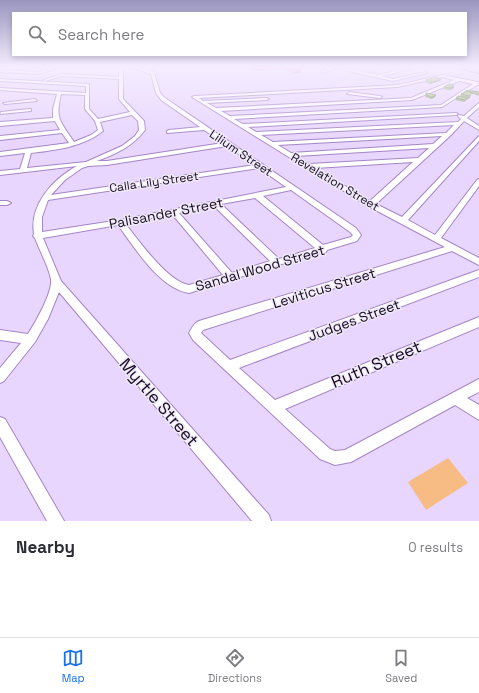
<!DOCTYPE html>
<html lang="en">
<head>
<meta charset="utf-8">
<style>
  :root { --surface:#fff; --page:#f2f2f3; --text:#2b2b33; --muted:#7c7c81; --line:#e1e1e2; --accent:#1a73e8 }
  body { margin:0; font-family:"Space Grotesk",sans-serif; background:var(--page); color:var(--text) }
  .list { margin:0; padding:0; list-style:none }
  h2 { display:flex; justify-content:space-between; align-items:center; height:52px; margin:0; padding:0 16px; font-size:17px }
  h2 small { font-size:13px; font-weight:400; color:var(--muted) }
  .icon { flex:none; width:22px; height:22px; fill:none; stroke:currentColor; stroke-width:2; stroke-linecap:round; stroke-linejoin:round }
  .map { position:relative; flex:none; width:479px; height:521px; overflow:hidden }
  .search { position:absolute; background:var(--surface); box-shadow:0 2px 6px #0003; left:12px; right:12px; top:12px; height:44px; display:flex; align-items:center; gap:10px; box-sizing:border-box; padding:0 14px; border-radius:0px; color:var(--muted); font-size:15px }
  .sheet { height:116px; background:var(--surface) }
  nav { display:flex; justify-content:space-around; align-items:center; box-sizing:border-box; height:56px; border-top:1px solid var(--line); background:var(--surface); font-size:11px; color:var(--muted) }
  nav a { display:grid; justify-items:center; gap:2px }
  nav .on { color:var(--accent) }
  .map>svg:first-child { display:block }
  .green { fill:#f6bc83 }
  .water { fill:#c3677e }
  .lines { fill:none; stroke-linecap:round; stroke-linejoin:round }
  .street-casing { stroke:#a486c6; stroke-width:2 }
  .primary-casing { stroke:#865eae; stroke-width:2 }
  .street { fill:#fff; fill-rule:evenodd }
  .primary { fill:#dbbafc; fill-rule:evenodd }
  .wall { fill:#90a76b }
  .shaded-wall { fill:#758857 }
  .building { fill:#a7c27c; stroke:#758857 }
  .labels { text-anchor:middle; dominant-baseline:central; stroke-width:3; stroke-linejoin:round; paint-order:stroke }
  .far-street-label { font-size:12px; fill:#160a21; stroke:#efe9f7 }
  .street-label { font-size:14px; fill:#160a21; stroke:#efe9f7 }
  .near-street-label { font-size:17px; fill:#160a21; stroke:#efe9f7 }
</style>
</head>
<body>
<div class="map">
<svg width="479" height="521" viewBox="0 0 479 521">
  <rect width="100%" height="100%" fill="#e8d6ff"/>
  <!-- green -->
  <path class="green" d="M448,458L468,483L426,510L408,482Z"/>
  <!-- water -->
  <path class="water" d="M250,67H298L302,72C293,75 288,70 281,69C270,68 260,73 249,69Z"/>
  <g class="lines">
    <!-- street casing -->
    <g class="street-casing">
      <path id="street" d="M54,67H60L39,74L0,72V70L39,72Z
        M119,67H123V99L144,121L145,130C132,147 116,154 97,161H107L223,143L204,130L167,133V131L169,130L200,127L161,100L156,93L151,74L130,67H137L154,72L160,93L165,98L356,228L361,235L357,241L327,250L326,252H320L189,293C159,288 135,248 118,225L43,238L61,281L269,515L271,521H252L59,292L48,319L35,342L4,381L0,383V368L21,343L0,340V330L28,334C35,323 53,292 51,279C48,265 40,252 35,238L33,236L34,234C29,205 53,179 77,166L0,175V171L20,169L25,153L0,156V152L69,143L62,133L0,140V136L60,130L55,121L0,126V122L53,118V109L57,94L0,90V88L86,93V86L0,81V79L89,84V109L98,119L130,112L119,99V79L62,76L45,81L43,80L62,74L119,77ZM61,94L85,95V109L95,121L98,130L91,135L74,142C60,121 55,119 61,94ZM132,115L138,121L139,130L135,136L122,146L86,162L27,168L31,153C56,150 83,147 103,131L100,122ZM227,146L255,165L51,195L65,180L82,168L88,166L107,165ZM259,168L286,187L120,220L42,232V217L48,200ZM291,190L350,232L353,235L351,237L323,245L263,196ZM255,198L315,248L279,259L221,204ZM214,206L270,261L232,273L179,213ZM172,214L223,275L189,285C168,282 138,240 125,223Z
        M331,67H341L378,75L409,68L411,69L382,76L393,79L425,72L427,73L393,81L335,68L323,73L320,72Z
        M378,67L381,68L370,72L368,71Z
        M443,75L478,82L479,85H477L442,107L234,119L243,124L456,113L458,114L456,115L248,127L256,132L458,122L461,119L458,116V115L464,116L479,103V107L467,118L479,126V130L464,121L451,135L376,204L402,217L479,136V141L408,220L435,235L477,180L479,179V186L441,238L479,258V265L452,251L203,330L201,333L230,360L479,270V277L239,368L275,400L479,317V327L285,409L330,449L335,451L345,450L479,379V392L467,398L479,405V420L455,405L351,462L335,465L320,459L193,340L189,333C192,328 194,323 199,321L445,247L368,206L192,97L194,96L397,85ZM443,77L454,80L411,98L216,108L207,103L267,100L269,99L267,98L203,101L199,98L397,87ZM459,81L473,84L441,105L230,116L221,111L412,100ZM454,125L446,133L273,142L261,135ZM442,136L433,144L291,153L278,145ZM429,148L418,158L309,164L296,156ZM413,162L370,201L315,168Z
        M349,92L380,96L382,97L380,98L347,94Z
        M35,99L37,101L5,104L3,103Z
        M29,109H31V111L0,114L1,112Z
        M0,201H7L11,203L7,205H0Z
        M0,417L5,419L64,521H47L0,437Z"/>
    </g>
    <!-- primary casing -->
    <g class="primary-casing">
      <path id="primary" d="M457,67L479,69V73L458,68Z"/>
    </g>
    <!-- street -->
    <use href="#street" class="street"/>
    <!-- primary -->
    <use href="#primary" class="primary"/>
  </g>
  <!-- wall -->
  <path class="wall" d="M426,80L440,81L430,84L425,82Z
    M444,87L454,88L449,90L443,89Z
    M467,90L479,92V96L473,94H471L470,97L464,102L455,100L456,98L460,96L461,94Z
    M426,93L436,95L435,97L431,99L425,97Z"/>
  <!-- shaded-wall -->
  <path class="shaded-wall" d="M441,79L440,81L430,84L431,82Z
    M454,86V88L449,90L450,88Z
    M474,92L473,94H471L470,97L467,100L469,96L464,93Z
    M436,95L435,97L431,99L432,97Z"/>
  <!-- building -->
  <path class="building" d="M437,77L441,79L431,82L426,80Z
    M449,84L454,86L450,88L444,87Z
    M467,90L479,92V94L474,92H470L467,91L465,92Z
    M467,91L472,93L469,96L461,94Z
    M426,93L436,95L432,97L426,95Z
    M458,96L467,98L465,100L456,98Z"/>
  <!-- sky -->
  <linearGradient id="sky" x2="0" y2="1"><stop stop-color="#9995be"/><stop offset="0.48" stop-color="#f5edff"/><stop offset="1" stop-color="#f5edff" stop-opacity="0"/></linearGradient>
  <rect width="479" height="140" fill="url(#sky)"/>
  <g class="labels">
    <!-- far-street labels -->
    <g class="far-street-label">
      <text transform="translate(241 153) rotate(34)">Lilium Street</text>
      <text transform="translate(154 182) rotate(-8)">Calla Lily Street</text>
      <text transform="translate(335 182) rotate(31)">Revelation Street</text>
    </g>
    <!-- street labels -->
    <g class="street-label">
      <text transform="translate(166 213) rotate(-11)">Palisander Street</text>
      <text transform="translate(260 268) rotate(-16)">Sandal Wood Street</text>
      <text transform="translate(324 288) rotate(-17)">Leviticus Street</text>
      <text transform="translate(354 320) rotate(-20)">Judges Street</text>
    </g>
    <!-- near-street labels -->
    <g class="near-street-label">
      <text transform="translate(376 364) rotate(-23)">Ruth Street</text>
      <text transform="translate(159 402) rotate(49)">Myrtle Street</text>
    </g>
  </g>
</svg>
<div class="search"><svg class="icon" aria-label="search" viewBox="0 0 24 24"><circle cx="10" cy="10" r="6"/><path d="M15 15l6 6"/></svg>Search here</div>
</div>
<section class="sheet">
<h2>Nearby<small>0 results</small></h2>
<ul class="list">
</ul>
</section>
<nav>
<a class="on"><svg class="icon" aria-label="map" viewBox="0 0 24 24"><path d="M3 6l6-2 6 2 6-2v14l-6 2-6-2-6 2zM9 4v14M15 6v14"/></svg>Map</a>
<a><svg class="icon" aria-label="directions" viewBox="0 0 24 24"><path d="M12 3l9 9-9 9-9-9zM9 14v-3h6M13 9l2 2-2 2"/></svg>Directions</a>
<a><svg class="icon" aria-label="saved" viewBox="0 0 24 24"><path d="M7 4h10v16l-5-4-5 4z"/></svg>Saved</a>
</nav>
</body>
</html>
